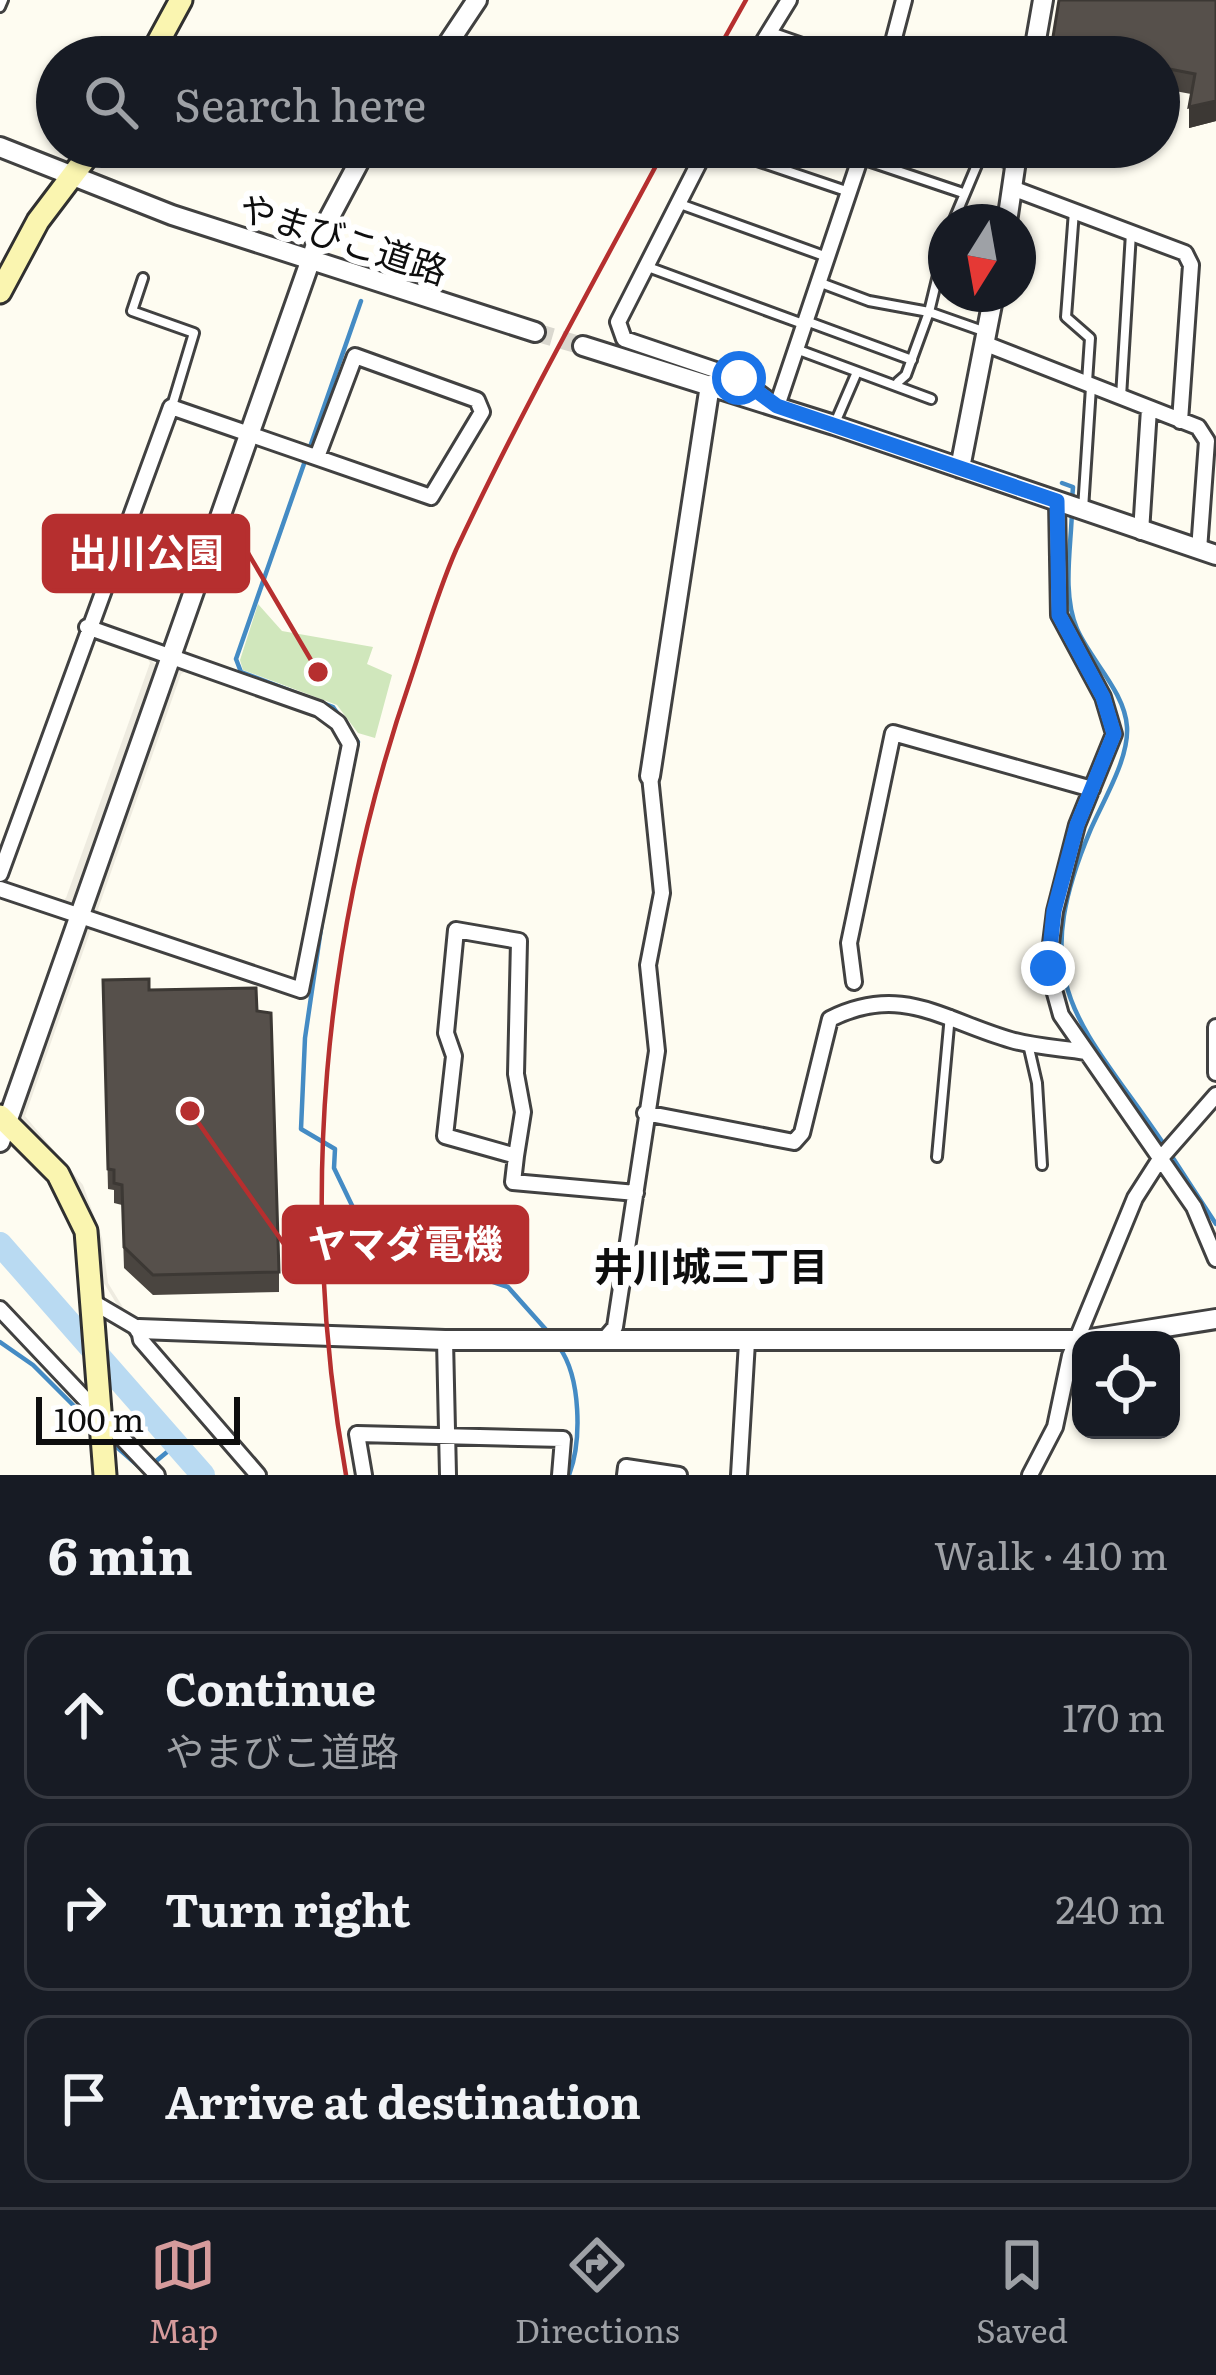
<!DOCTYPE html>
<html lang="en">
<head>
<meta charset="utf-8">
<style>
  :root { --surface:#171b24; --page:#20242c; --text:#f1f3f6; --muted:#9ea1a6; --line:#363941; --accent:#d69b9c }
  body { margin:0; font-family:Literata,"Noto Sans JP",serif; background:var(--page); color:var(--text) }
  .controls { position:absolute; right:36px; bottom:36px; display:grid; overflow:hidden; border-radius:24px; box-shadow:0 3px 9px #0004 }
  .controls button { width:108px; height:108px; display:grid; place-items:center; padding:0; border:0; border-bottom:3px solid var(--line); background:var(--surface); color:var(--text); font:60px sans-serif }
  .compass { position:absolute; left:928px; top:204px; width:108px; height:108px; border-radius:50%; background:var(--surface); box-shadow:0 3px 9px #0004; rotate:191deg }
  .scale { position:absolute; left:36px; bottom:30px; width:204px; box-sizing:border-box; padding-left:12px; border:6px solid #0e0e0e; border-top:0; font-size:33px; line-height:42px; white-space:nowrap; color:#0e0e0e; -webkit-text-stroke:9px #fff; paint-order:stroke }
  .stop { position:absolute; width:36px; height:36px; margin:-27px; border:9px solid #1a73e8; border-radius:50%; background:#fff }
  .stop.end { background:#1a73e8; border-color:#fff; box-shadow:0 3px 12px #0008 }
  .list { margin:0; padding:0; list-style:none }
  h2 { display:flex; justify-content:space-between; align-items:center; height:156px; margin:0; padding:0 48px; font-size:51px }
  h2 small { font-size:39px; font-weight:400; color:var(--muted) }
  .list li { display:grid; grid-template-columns:78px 1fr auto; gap:36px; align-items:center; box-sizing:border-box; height:168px; margin:0 24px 24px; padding:0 24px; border:3px solid var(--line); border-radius:24px }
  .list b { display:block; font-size:45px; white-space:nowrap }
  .list p { margin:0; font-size:39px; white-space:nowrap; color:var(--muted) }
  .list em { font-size:39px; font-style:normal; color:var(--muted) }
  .icon { flex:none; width:66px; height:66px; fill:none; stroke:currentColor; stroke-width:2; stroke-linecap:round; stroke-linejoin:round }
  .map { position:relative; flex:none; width:1216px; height:1475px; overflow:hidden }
  .search { position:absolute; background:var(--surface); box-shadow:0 3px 9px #0004; left:36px; right:36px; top:36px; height:132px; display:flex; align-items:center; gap:30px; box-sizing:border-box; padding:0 42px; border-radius:66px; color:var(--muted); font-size:45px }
  .sheet { height:732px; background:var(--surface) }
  nav { display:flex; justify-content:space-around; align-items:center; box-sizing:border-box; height:168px; border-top:3px solid var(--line); background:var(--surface); font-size:33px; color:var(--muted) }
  nav a { display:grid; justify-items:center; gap:6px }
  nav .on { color:var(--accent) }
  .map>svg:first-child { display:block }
  .green { fill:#d0e7bc }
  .plaza { fill:#eeebe0 }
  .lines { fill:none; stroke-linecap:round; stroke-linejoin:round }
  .stream { stroke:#448bc4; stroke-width:4.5 }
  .river { stroke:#b9daf2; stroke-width:24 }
  .tertiary-tunnel { stroke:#dad8cf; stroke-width:18; stroke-dasharray:18 9; stroke-linecap:butt }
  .service-casing { stroke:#414141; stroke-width:14 }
  .minor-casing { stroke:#414141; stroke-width:20 }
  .tertiary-casing { stroke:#414141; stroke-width:24 }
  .secondary-casing { stroke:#303030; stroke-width:27 }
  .service { stroke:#fff; stroke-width:8 }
  .minor { stroke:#fff; stroke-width:14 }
  .tertiary { stroke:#fff; stroke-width:18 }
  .secondary { stroke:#faf5b0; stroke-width:21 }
  .rail { stroke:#b62f2f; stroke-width:4.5 }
  .wall { fill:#4a4540 }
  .shaded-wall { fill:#3c3834 }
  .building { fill:#56504b; stroke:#3c3834; stroke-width:3 }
  .route { stroke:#1a73e8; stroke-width:15 }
  .labels { text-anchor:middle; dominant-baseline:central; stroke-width:12; stroke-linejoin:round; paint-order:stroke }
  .street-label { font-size:36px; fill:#0e0e0e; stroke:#fff }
  .neighbourhood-label { font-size:39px; font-weight:bold; fill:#0e0e0e; stroke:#fff }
  .leader { fill:none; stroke:#b62f2f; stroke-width:4.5 }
  .callout-dot { fill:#b62f2f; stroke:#fff; stroke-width:4.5 }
  .callout { fill:#b62f2f; stroke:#b62f2f; stroke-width:4.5 }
  .callout-label { font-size:39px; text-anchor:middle; font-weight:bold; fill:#fff }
</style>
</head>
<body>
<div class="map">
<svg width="1216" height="1475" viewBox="0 0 1216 1475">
  <rect width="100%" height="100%" fill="#fefcf1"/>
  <!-- green -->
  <path class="green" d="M258,604L282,631L373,647L367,664L392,675L375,738L358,733L337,705L243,670L240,660Z"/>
  <!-- plaza -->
  <path class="plaza" d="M146,655L157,666L73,902L64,904L60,902L66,898L150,663Z
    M184,668L188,670L181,674L98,909L101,917L94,914L91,905L175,669Z
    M87,926L96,927L90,932L25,1116L83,1185L102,1238L108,1283L124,1309L145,1325L121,1311L99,1275L78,1185L19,1119Z"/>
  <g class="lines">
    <!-- stream -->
    <path class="stream" d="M311,444L361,301
      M305,461L236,659L241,672L333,707L358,742L353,762
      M1062,483L1073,487L1072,500
      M1072,511C1071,548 1062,594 1077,629C1091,661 1125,692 1127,727C1129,759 1103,801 1090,831C1024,988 1082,1023 1165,1146
      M323,915L305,1038L301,1129L335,1149L334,1168L360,1222L443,1265L508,1287L549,1333
      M1171,1155L1216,1224
      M0,1342L33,1365L94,1426
      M559,1347C581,1377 582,1441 569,1475
      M111,1442L144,1471L178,1443"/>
    <!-- river -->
    <path class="river" d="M0,1244L203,1475"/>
    <!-- tertiary-tunnel -->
    <path class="tertiary-tunnel" d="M535,332L583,346"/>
    <!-- service casing -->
    <g class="service-casing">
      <path id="service" d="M0,7L3,0
        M771,32L843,57
        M716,147L849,192
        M862,159L963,193
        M680,204L827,257
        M1074,211L1066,317L1090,338L1087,382
        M953,222L982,153
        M946,242L929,312L983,331
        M648,267L803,324
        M143,278L132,311L194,333L172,406
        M821,283L869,301L929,312L906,375L898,382
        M806,321L912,360
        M796,349L931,399
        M1121,397L1131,233
        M835,423L857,372
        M1083,509L1091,387
        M1028,1044L1037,1083L1042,1165
        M937,1157L950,1015"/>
    </g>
    <!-- minor casing -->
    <g class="minor-casing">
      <path id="minor" d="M754,57L789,0
        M889,57L904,0
        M707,147L618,322L624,339L739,378L777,406L864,147
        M963,147L1016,162
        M1012,188L1185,253L1191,265L1180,421
        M986,344L1198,427L1207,441L1199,550
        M1057,501L1059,615L1103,697L1114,734L1077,825L1055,911L1048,968L1061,1015L1194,1207L1216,1259
        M1141,532L1149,409
        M0,874L171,407L431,497L482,412L477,400L355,356L317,457
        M0,889L301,990L350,744L338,723L319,709L87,627
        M854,982L849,943L893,733L1092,789
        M1216,1027V1073
        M645,1113L794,1142L802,1133L830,1019C902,983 944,1021 1011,1040C1035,1047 1062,1048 1086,1052
        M516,1156L523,1112L516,1074L519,941L456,930L446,1033L454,1056L445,1136L516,1156L513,1182L636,1193
        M93,1302L139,1329L141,1340L258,1475
        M0,1309L157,1475
        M445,1340L448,1475
        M603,1341L615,1327L657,1051L648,965L662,893L650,776
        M364,1475L357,1434L563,1439L560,1475
        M625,1475L626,1467L679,1475
        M739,1475L747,1342
        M1030,1475L1055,1427L1070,1356L1135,1198L1160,1159L1216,1095"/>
    </g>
    <!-- tertiary casing -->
    <g class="tertiary-casing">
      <path id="tertiary" d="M439,57L477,0
        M1033,57L1043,0
        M0,147L172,215L535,332
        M1007,222L1018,147
        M583,346L834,425L1216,555
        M960,468L994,294
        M650,776L710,385
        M0,1142L318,239L367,147
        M139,1329L445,1340H1081
        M1084,1340L1216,1319"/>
    </g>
    <!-- secondary casing -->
    <g class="secondary-casing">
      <path id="secondary" d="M150,57L181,0
        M0,292L38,221L94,147
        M0,1116L58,1174L86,1231L105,1475"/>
    </g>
    <!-- service -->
    <use href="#service" class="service"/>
    <!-- minor -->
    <use href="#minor" class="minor"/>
    <!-- tertiary -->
    <use href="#tertiary" class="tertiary"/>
    <!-- secondary -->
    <use href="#secondary" class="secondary"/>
    <!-- rail -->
    <path class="rail" d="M714,57L746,0
      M346,1475C298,1206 322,936 411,678C425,636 438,591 456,550C520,413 595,280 666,147"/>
  </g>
  <!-- wall -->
  <path class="wall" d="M1216,0V121L1189,128L1191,94L1159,88V57H1053V37Z
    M103,980L149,990L279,1272V1292L153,1295L124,1268L122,1205L114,1203V1190L108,1189Z"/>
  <!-- shaded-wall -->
  <path class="shaded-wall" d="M1216,101V121L1189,128V107Z"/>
  <!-- building -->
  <path class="building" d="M1059,0H1216V101L1189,107L1195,74L1159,67V57L1053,37Z
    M149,979V990L256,988L257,1011L271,1013L279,1272L153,1275L124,1247L122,1185L114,1183V1170L108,1169L103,980Z"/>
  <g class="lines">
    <!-- route -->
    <path class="route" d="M739,378L777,406L1057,501L1059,615L1103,697L1114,734L1077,825L1054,911L1048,968"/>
  </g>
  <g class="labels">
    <!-- street labels -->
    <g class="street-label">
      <text transform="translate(344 237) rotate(18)">やまびこ道路</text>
    </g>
    <!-- neighbourhood labels -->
    <g class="neighbourhood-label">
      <text x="711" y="1264">井川城三丁目</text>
    </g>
  </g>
  <!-- callouts -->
  <path class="leader" d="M318 672L248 553M190 1111L284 1244"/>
  <g class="callout-dot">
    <circle cx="318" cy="672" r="12"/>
    <circle cx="190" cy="1111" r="12"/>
  </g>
  <g class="callout">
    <rect x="44" y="516" width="204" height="75" rx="12"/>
    <rect x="284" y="1207" width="243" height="75" rx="12"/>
  </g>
  <g class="callout-label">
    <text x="146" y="567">出川公園</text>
    <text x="405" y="1258">ヤマダ電機</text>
  </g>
</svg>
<div class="controls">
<button><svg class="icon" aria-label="locate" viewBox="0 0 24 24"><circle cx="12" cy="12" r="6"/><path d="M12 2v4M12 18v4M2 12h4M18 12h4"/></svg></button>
</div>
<svg class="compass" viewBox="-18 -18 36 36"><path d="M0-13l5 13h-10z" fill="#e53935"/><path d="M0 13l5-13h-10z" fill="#9ea1a6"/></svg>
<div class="scale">100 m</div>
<div class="stop" style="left:739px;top:378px"></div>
<div class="stop end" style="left:1048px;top:968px"></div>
<div class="search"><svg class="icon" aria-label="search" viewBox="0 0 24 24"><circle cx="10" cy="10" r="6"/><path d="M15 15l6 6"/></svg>Search here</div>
</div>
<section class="sheet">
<h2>6 min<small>Walk · 410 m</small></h2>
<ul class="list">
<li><svg class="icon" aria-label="ahead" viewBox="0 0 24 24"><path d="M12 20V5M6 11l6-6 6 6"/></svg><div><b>Continue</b><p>やまびこ道路</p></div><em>170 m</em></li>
<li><svg class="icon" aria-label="right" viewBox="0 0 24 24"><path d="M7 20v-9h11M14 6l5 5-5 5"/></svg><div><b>Turn right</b></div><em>240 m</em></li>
<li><svg class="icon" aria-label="arrive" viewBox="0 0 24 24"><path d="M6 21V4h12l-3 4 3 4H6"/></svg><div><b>Arrive at destination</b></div></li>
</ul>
</section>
<nav>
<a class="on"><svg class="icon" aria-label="map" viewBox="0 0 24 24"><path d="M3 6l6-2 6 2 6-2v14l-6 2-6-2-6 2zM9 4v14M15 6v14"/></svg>Map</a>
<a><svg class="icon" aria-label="directions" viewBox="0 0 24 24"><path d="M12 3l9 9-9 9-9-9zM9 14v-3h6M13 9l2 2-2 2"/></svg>Directions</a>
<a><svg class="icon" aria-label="saved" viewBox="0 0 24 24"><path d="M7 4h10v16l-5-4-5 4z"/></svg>Saved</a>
</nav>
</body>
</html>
